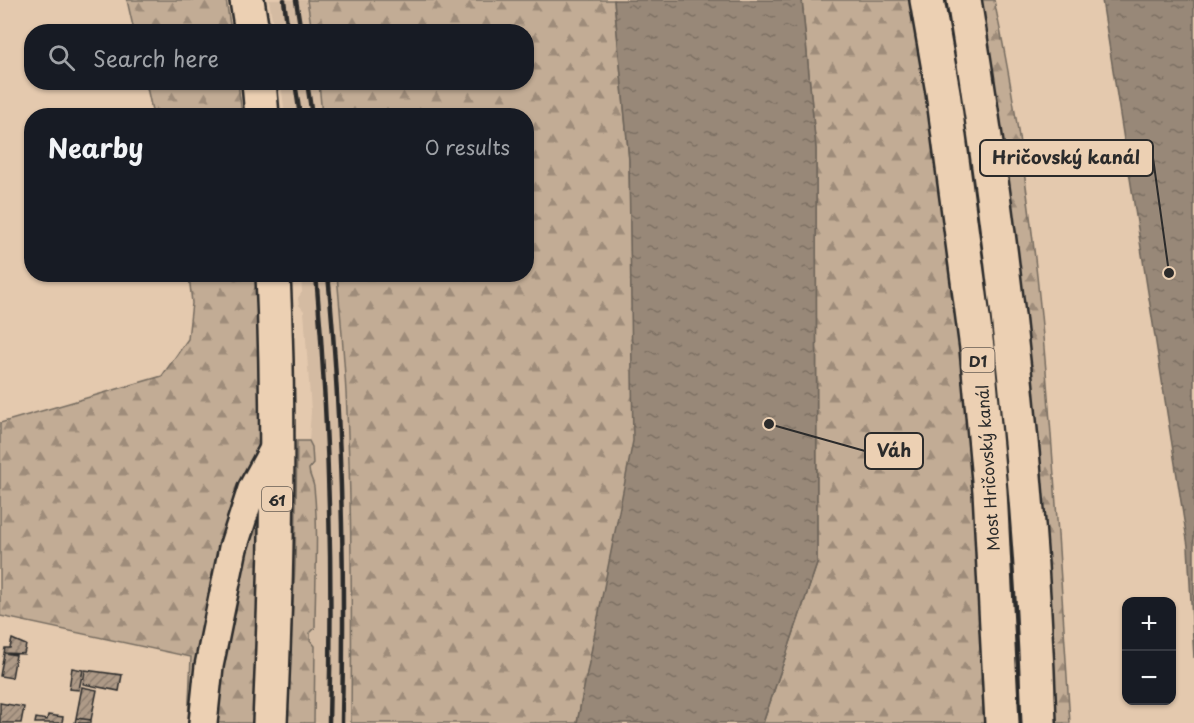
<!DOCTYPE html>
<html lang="en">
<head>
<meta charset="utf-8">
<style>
  :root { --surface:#171b24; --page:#242831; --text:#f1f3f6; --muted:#9ea1a6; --line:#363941 }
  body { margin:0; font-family:"Playpen Sans",sans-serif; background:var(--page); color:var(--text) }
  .controls { position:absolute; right:18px; bottom:18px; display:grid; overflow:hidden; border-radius:12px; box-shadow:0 2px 4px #0004 }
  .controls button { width:54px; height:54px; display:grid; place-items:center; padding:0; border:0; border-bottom:2px solid var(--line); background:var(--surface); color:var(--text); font:30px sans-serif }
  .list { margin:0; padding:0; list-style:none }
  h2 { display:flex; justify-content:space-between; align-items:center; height:78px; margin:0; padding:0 24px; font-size:26px }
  h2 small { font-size:20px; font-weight:400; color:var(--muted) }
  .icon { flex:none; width:33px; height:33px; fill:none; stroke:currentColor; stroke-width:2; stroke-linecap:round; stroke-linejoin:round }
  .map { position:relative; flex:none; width:1194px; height:723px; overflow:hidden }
  .search { position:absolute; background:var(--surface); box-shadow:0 2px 4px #0004; left:24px; top:24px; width:510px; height:66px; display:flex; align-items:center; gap:15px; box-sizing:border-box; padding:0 21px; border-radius:24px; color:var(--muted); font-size:22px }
  .panel { position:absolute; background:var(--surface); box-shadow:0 2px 4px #0004; left:24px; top:108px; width:510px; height:174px; border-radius:24px }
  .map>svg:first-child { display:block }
  .built { fill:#d4bba2 }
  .forest { fill:url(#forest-firs); stroke:#766c60; stroke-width:1.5 }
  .water { fill:url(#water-ripples); stroke:#6c6359; stroke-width:1.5 }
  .building { fill:url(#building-hatch); stroke:#2b2b2b; stroke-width:1.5 }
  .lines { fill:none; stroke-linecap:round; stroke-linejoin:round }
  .minor-casing { stroke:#2b2b2b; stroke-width:32 }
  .major-casing { stroke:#2b2b2b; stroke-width:38 }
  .highway-casing { stroke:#2b2b2b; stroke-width:38 }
  .minor { stroke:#ecd0b3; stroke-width:27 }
  .major { stroke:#ecd0b3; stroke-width:33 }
  .highway { stroke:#ecd0b3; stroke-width:33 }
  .rail { stroke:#2b2b2b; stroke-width:4.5 }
  .labels { text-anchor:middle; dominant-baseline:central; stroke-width:5; stroke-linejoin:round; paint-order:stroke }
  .shield { fill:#ecd0b3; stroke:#655c54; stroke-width:1.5 }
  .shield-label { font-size:15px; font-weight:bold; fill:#2b2b2b }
  .street-label { font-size:16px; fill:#2b2b2b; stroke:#ecd0b3 }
  .leader { fill:none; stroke:#2b2b2b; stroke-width:2 }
  .callout-dot { fill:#2b2b2b; stroke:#ecd0b3; stroke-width:2 }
  .callout { fill:#ecd0b3; stroke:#2b2b2b; stroke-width:2 }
  .callout-label { font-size:18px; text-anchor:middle; font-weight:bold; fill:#2b2b2b }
</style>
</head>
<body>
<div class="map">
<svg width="1194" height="723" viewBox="0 0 1194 723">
  <defs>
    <pattern id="forest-firs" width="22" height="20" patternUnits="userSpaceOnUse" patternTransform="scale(1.5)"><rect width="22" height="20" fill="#c2ac95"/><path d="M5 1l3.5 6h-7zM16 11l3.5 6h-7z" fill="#9e8c7a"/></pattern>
    <pattern id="water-ripples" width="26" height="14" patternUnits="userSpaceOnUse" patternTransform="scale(1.5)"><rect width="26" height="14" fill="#988878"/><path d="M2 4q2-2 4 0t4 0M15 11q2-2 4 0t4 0" fill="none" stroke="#7c6f63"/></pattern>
    <pattern id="building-hatch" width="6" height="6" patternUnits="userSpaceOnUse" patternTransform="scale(1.5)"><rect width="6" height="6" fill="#ae9a87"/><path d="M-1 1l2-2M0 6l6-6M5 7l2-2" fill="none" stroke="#8e7e6f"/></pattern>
  </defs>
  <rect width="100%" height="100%" fill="#e4c9ae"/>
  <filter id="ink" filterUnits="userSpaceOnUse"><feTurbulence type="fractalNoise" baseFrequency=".0167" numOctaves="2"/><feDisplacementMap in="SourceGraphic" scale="12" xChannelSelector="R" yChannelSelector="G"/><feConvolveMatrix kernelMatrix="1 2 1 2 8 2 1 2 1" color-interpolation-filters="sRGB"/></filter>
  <g filter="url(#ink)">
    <!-- built -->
    <path class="built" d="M269,0H307L312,31H274Z
      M281,83H319L322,115H285Z
      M301,275H337L347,409L349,472L352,603L351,723H314L315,646L310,640V633L315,628V509L313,483L309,477V469L313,464L312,447L309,441L311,411L304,311L299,305L298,298L302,292Z"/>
    <!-- forest -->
    <path class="forest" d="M127,0H226L231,31H134Z
      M307,0H614L629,160L634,441L577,723H351C352,619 352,515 347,412C345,366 341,320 337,275L526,274V116L322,115L319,83L526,82V32L312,31Z
      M802,0H994C1045,237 1054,481 1070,723H763L817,564L816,149Z
      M146,83H238L242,115H153Z
      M189,275H257L262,431L258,659L253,723H188L191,657L0,616V423L162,376L188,339L192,303Z
      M297,441H309L312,447L313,464L309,469C309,476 313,480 314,487C319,532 315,582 315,628L310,633V640L315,646L314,723H287L295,565Z"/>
    <!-- water -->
    <path class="water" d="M614,0H802L816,149L817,564L763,723H577L633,441L629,160Z
      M1102,0H1194V658L1188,546Z"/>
    <!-- building -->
    <path class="building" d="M12,639L26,645L24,654L4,653L5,648H10Z
      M4,653L16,655L12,678L0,676Z
      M72,668L83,670L79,690L69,689Z
      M85,670L122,675L119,691L83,684Z
      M82,687L97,690L91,720L76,718Z
      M0,703L24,707L21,723H0Z
      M48,715L63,717L62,723H35L36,718L47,720Z
      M76,718L91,720V723H75Z"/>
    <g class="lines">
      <!-- minor casing -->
      <g class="minor-casing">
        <path id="minor" d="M203,723L209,666L233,548L252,489L277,443"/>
      </g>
      <!-- major casing -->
      <g class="major-casing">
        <path id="major" d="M247,0L252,32
          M259,82L262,116
          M270,723C277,573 280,424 273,274"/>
      </g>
      <!-- highway casing -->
      <g class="highway-casing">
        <path id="highway" d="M927,0L943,92L977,348L990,491L1002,723
          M964,0C1003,240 1031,480 1039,723"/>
      </g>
      <!-- minor -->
      <use href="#minor" class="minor"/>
      <!-- major -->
      <use href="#major" class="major"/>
      <!-- highway -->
      <use href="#highway" class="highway"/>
      <!-- rail -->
      <path class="rail" d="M284,0L288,32
        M296,0L301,32
        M295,82L300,116
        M307,82L312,116
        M316,274C329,424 333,573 329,723
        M328,274C342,423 345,574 342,723"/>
    </g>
  </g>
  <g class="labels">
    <!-- shield labels -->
    <g class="shield">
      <rect x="961.5" y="348" width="33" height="24" rx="4.5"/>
      <rect x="262" y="487" width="30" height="24" rx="4.5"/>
    </g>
    <g class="shield-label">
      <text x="978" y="360">D1</text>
      <text x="277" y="499">61</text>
    </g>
    <!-- street labels -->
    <g class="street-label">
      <text transform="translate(987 468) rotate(-94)">Most Hričovský kanál</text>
    </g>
  </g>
  <!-- callouts -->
  <path class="leader" d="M1169 273L1153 158M769 424L865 451"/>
  <g class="callout-dot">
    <circle cx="1169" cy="273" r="6"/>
    <circle cx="769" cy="424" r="6"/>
  </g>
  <g class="callout">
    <rect x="980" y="140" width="173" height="36" rx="6"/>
    <rect x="865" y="433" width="58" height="36" rx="6"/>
  </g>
  <g class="callout-label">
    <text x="1066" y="164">Hričovský kanál</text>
    <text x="894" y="457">Váh</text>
  </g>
</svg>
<div class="controls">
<button>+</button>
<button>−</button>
</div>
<div class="search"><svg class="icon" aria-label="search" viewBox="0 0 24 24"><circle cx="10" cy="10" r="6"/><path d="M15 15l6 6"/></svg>Search here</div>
<section class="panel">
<h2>Nearby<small>0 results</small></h2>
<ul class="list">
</ul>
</section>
</div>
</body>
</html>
